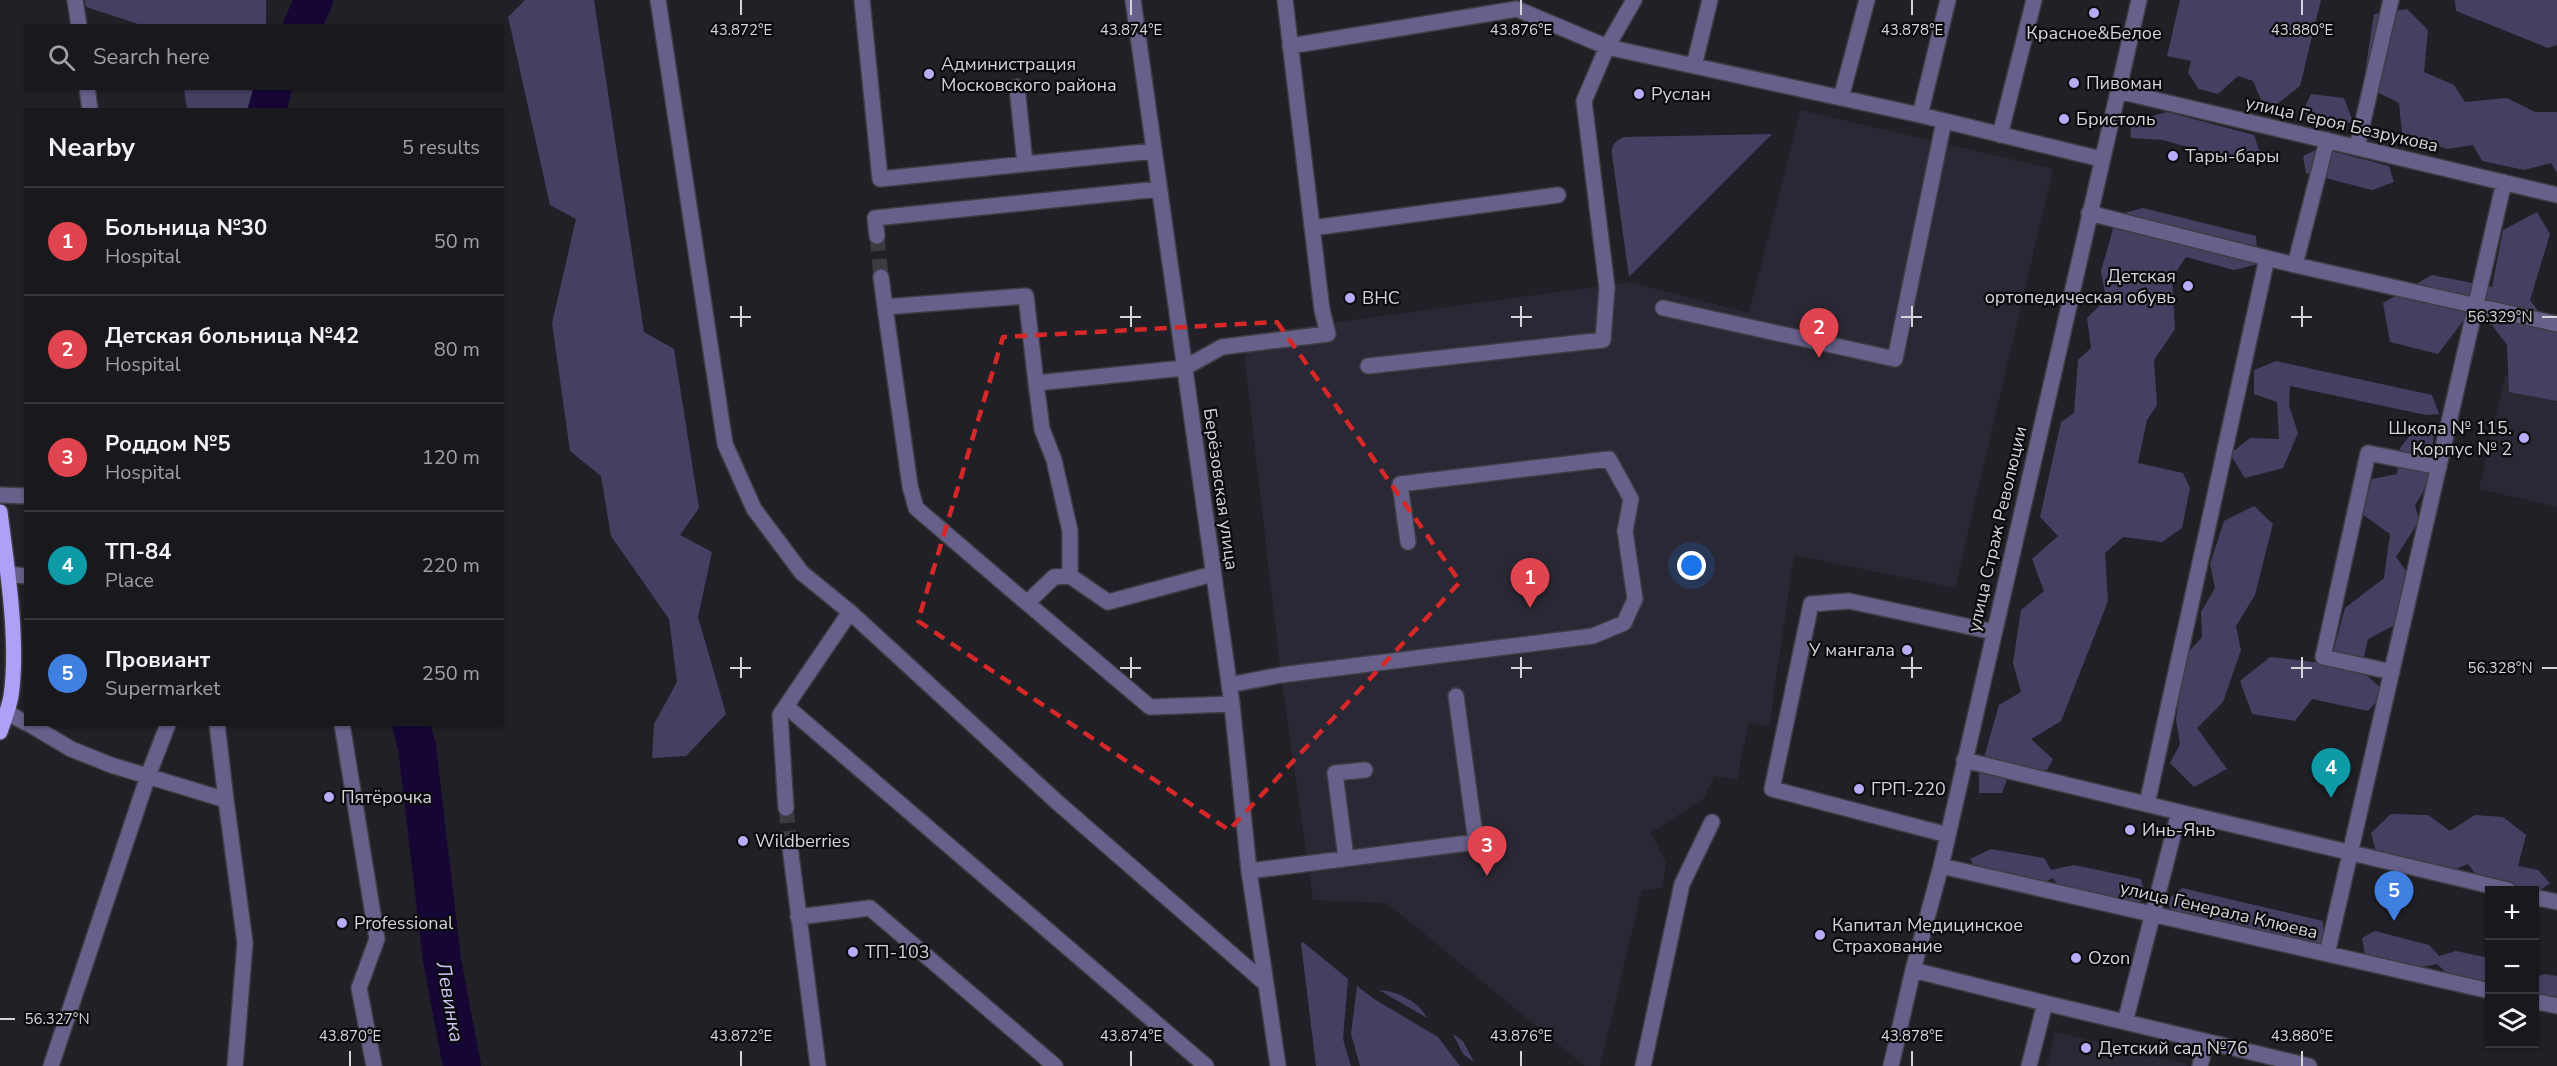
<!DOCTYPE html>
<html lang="en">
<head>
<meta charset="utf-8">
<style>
  :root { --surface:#19181d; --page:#222126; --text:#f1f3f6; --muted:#9fa0a4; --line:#37373b; --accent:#db2777 }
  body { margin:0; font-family:"Nunito Sans",sans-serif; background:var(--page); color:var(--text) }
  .controls { position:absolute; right:18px; bottom:18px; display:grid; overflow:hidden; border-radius:0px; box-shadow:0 2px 4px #0004 }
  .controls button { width:54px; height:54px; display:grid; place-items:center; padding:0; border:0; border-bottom:2px solid var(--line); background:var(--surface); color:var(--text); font:30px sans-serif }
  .you { position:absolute; left:1692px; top:566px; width:21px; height:21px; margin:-15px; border:4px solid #fff; border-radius:50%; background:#1a73e8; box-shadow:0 0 0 9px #1a73e833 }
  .badge { display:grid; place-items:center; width:39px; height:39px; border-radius:50%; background:var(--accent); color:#fff; font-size:20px; font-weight:700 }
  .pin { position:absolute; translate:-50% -50px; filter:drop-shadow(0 2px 3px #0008) }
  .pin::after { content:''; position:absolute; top:32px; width:21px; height:18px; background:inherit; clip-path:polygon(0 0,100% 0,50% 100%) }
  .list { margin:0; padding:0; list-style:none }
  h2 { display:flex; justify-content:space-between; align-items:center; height:78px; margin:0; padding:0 24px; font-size:26px }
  h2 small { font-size:20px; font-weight:400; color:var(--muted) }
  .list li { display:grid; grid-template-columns:39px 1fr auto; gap:18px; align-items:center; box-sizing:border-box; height:108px; padding:0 24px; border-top:2px solid var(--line) }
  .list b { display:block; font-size:22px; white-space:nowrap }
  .list p { margin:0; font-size:20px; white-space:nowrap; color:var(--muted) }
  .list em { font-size:20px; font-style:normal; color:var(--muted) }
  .icon { flex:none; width:33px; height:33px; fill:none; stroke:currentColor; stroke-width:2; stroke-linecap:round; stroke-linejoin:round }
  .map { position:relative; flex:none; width:2557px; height:1066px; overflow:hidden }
  .search { position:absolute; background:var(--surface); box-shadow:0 2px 4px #0004; left:24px; top:24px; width:480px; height:66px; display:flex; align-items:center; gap:15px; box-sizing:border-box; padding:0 21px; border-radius:0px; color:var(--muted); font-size:22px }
  .panel { position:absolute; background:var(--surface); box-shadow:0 2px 4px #0004; left:24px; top:108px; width:480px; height:618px; border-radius:0px }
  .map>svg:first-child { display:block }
  .built { fill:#2a2834 }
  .green { fill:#453f62 }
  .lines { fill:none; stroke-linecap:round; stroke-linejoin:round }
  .river { stroke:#160635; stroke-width:38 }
  .minor-tunnel { stroke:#3c3b42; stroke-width:15; stroke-dasharray:15 8; stroke-linecap:butt }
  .minor-casing { stroke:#3e3d43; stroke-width:18 }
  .major-casing { stroke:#3e3d43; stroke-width:18 }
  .minor { stroke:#67608a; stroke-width:15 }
  .major { stroke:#af9ff6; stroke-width:15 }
  .marked { fill:none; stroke:#d62828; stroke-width:4.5; stroke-dasharray:12 8; stroke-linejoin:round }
  .ticks { fill:none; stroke:#d5d4d9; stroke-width:2 }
  .poi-dot { fill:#b8abf7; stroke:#0b0a0d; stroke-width:2 }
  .labels { text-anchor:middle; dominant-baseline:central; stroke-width:4.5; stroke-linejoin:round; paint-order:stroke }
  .poi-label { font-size:18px; fill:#d5d4d9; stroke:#0b0a0d; text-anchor:start }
  .street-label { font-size:18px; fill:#d5d4d9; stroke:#0b0a0d }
  .water-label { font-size:20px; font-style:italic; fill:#cdc6f8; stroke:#0b0a0d }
  .ticks-label { font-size:15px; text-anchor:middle; fill:#d5d4d9; stroke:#0b0a0d; stroke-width:4.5; stroke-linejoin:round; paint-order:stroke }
</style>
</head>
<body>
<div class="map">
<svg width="2557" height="1066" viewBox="0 0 2557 1066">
  <rect width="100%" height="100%" fill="#212027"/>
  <!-- built -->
  <path class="built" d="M1800,110L2053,169L1955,588L1794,555L1769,727L1749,722L1737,780L1714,776L1704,798L1651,833L1666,863L1663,888L1642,890L1600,1066H1585L1387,903L1313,900L1281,675L1242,335L1630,282L1749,313Z
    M2505,376L2557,388V507L2479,489Z
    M2055,1032L2187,1064V1066H2047Z"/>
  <!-- green -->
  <path class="green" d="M85,0H266V25H141L86,7Z
    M525,0H594L644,332L674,349L699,508L680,535L712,552L698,617L726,714L686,756L652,758L654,724L677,682L669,619L611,536L601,476L570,451L552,323L576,219L550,205L508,17Z
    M2180,0H2321L2300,86L2277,104L2262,102L2253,81L2238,76L2218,94L2199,89L2188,73L2191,61L2167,56Z
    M2455,0H2557V45L2548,48L2456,11Z
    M2407,9L2428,30L2424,72L2454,85L2465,102L2507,98L2535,112H2557V173L2551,163L2524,170L2482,161L2473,145L2447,149L2402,133L2399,103L2363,85L2374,14Z
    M184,89H260L257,109H187Z
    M2311,94L2344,98L2353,122L2317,128L2303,111Z
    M2167,112L2254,135L2260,153L2235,161L2163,140L2131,138L2130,122Z
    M1772,134L1629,277L1612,155C1611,145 1615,141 1624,137Z
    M2320,148L2389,166L2394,182L2372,190L2306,173L2303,156Z
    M2143,208L2256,236L2258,264L2234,270L2186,257L2172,278L2175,329L2154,360L2157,405L2147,420L2138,463L2183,473L2190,488L2182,528L2162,542L2123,537L2105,553L2108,601L2061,721L2031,739L2053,759L2047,770L2011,769L2002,793H1979V775L1999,705L2021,692L2013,663L2021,610L2044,591L2032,559L2058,536L2040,517L2061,422L2074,413L2078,360L2091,348L2087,318L2106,299L2101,271L2117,215Z
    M2537,212L2550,234L2530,300L2552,330L2557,331V401L2509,392L2507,345L2492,325L2466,317L2438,354L2390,342L2383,303L2432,275L2492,287L2503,230Z
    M2276,361L2432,395L2439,414L2426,415L2290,386L2289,406L2298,433L2283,468L2245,478L2230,454L2250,438L2279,439L2277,402L2254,394V370Z
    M2416,428L2434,433L2428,484L2415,505L2419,521L2396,557L2409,575L2399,623L2368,639L2361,670L2385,692L2368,711L2312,699L2295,721L2252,714L2240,681L2270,657L2330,664L2345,608L2384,578L2390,534L2362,514L2372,479L2397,474L2400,448Z
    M2254,506L2273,524L2255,595L2236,626L2241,650L2223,702L2197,728L2227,769L2194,787L2170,763L2180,744L2176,720L2185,656L2202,637L2201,612L2215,588L2210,564L2224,521Z
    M2391,814L2428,815L2450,831L2475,815L2503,817L2526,835L2518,866L2538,870L2550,883L2535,894L2534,890H2522L2480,880L2468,864L2443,874L2377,855L2371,833Z
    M1991,849L2044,858L2051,870L2074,865L2141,879L2146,897L2134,907L2063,893L2053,878L2032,888L1981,878L1970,859Z
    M2182,888L2323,921L2324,946L2174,918L2167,900Z
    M2375,931L2429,945L2439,956L2456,951L2489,958V987L2452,978L2437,964L2416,968L2365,956L2362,938Z
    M1303,942L1348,979L1343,1039L1351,1066H1316L1301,943Z
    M2545,974L2557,976V1001L2543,998L2535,992V977Z
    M1357,986L1374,999L1438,1037L1460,1066H1360L1351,1034Z
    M1379,990C1398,991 1419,1002 1427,1018Z
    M1453,1034L1463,1041L1474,1062L1463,1054Z"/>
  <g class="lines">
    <!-- river -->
    <path class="river" d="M302,26L314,0
      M267,110L273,88
      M411,724L417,747L442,960L462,1066"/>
    <!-- minor-tunnel -->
    <path class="minor-tunnel" d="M877,236L881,277
      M786,808L790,847"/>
    <!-- minor casing -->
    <g class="minor-casing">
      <path id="minor" d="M75,0L79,26
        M658,0L725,444L754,509L802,573L850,612L1057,802L1266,984L1278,1066
        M862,0L880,179L1025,164
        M1133,0L1232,704L1249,871L1266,984
        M1634,0L1607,47L1920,115L1948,0
        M1290,46L1517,9L1607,47L1584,101L1607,288L1603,340L1368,366
        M1694,66L1710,0
        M1017,87L1025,164L1154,151
        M87,88L90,110
        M2118,91L2557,195
        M1841,98L1867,0
        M1920,115L2101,159
        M2000,135L2034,0
        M2327,140L2295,265L2557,324
        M2357,147L2391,0
        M2089,213L2267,258
        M1312,228L1558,195
        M877,236L875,218L1159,189
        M881,277L885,307
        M1663,308L1895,359L1944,121
        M1036,383L1042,429L1054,460L1070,531V576
        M0,495L26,496
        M8,574L26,576
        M1213,574L1108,602L1070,576L1054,577L1027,603L916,508L910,486L885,307L1026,296L1036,383L1184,368L1222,347L1328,334L1322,310L1285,0
        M1027,603L1150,707L1232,704
        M2392,672L2323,657L2368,453L2439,467
        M1229,685L1281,675L1593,636L1624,623L1635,599L1625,531L1631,499L1609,459L1400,484L1408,542
        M786,706L1206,1066
        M6,712L26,723
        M29,724L71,749L111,765L226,800L245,943L235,1066
        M217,724L226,800
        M342,724L377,939L359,988L374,1066
        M1964,760L2179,812
        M2147,804L2267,258L2295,265
        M786,808L780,715L850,612
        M1948,835L1772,789L1811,604L1849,601L1994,632
        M790,847L818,1066
        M1346,858L1335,773L1365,770
        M1941,866L2490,991
        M1249,871L1476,842L1456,696
        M2534,897L2557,902
        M798,917L870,908L1055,1066
        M2327,954L2504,182
        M1913,970L2045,1003L2029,1066
        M2534,1001L2557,1006
        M2045,1003L2125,1022
        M51,1066L148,776L168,724
        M1643,1066L1682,884L1712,822
        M1891,1066L1913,970L1941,866L2139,0
        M2200,1066L2206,1042
        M2309,1066L2125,1022L2179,812L2508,890"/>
    </g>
    <!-- major casing -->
    <g class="major-casing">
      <path id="major" d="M0,512C7,567 19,642 11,696C9,708 4,720 0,732"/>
    </g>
    <!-- minor -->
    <use href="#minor" class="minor"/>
    <!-- major -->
    <use href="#major" class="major"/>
  </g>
  <!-- marked area -->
  <path class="marked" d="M1277,322L1460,582L1229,830L918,621L1003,337Z"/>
  <!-- ticks -->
  <path class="ticks" d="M741,0V15M1131,0V15M1521,0V15M1912,0V15M2302,0V15M741,306V327M1131,306V327M1521,306V327M1912,306V327M2302,306V327M730,317H751M1120,317H1141M1511,317H1532M1901,317H1922M2291,317H2312M2542,317H2557M741,657V678M1131,657V678M1521,657V678M1912,657V678M2302,657V678M730,668H751M1120,668H1141M1511,668H1532M1901,668H1922M2291,668H2312M2542,668H2557M0,1019H15M350,1051V1066M741,1051V1066M1131,1051V1066M1521,1051V1066M1912,1051V1066M2302,1051V1066"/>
  <!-- markers -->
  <g class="poi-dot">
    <circle cx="2094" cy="13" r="6"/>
    <circle cx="929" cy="74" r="6"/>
    <circle cx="2074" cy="83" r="6"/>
    <circle cx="1639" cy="94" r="6"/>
    <circle cx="2064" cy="119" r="6"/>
    <circle cx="2173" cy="156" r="6"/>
    <circle cx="2188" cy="286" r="6"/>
    <circle cx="1350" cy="298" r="6"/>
    <circle cx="2524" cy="438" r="6"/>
    <circle cx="1907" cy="650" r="6"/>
    <circle cx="1859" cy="789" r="6"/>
    <circle cx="329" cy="797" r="6"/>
    <circle cx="2130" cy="830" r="6"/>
    <circle cx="743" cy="841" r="6"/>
    <circle cx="342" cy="923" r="6"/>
    <circle cx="1820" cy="935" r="6"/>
    <circle cx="853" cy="952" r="6"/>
    <circle cx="2076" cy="958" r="6"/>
    <circle cx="2086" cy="1048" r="6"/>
  </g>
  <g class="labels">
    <!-- poi labels -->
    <g class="poi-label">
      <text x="2094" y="33" text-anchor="middle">Красное&amp;Белое</text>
      <text x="941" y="64">Администрация<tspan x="941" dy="21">Московского района</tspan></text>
      <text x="2086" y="83">Пивоман</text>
      <text x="1651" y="94">Руслан</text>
      <text x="2076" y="119">Бристоль</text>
      <text x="2185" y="156">Тары-бары</text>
      <text x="2176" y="276" text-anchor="end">Детская<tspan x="2176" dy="21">ортопедическая обувь</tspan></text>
      <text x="1362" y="298">ВНС</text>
      <text x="2512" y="428" text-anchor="end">Школа № 115.<tspan x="2512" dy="21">Корпус № 2</tspan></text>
      <text x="1895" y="650" text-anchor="end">У мангала</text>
      <text x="1871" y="789">ГРП-220</text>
      <text x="341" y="797">Пятёрочка</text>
      <text x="2142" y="830">Инь-Янь</text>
      <text x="755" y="841">Wildberries</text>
      <text x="354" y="923">Professional</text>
      <text x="1832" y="925">Капитал Медицинское<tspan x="1832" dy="21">Страхование</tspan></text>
      <text x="865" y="952">ТП-103</text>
      <text x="2088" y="958">Ozon</text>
      <text x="2098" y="1048">Детский сад №76</text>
    </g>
    <!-- street labels -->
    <g class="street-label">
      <text transform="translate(2342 124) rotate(13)">улица Героя Безрукова</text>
      <text transform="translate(1221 489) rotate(82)">Берёзовская улица</text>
      <text transform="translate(1997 529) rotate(-77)">улица Страж Революции</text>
      <text transform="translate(2219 910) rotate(13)">улица Генерала Клюева</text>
    </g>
    <!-- water labels -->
    <g class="water-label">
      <text transform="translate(450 1002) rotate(80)">Левинка</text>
    </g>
  </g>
  <g class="ticks-label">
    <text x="741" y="35">43.872°E</text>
    <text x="1131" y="35">43.874°E</text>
    <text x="1521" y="35">43.876°E</text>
    <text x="1912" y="35">43.878°E</text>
    <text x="2302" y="35">43.880°E</text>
    <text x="2500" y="322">56.329°N</text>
    <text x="2500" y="673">56.328°N</text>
    <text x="57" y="1024">56.327°N</text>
    <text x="350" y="1041">43.870°E</text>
    <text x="741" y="1041">43.872°E</text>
    <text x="1131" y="1041">43.874°E</text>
    <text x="1521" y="1041">43.876°E</text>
    <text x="1912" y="1041">43.878°E</text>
    <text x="2302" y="1041">43.880°E</text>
  </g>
</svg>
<div class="controls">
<button>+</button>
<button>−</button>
<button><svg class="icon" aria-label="layers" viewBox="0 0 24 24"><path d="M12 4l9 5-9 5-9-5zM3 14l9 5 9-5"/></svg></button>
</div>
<div class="you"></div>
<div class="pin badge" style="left:1530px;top:608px;background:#e0444e">1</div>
<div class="pin badge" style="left:1819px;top:358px;background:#e0444e">2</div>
<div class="pin badge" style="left:1487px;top:876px;background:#e0444e">3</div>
<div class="pin badge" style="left:2331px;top:798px;background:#0f9aa8">4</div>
<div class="pin badge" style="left:2394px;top:921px;background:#3f7fe0">5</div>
<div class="search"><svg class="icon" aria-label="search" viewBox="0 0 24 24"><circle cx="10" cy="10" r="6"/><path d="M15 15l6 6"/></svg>Search here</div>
<section class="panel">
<h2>Nearby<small>5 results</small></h2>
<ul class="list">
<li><span class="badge" style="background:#e0444e">1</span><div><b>Больница №30</b><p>Hospital</p></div><em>50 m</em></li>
<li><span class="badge" style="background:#e0444e">2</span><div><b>Детская больница №42</b><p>Hospital</p></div><em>80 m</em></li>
<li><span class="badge" style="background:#e0444e">3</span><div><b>Роддом №5</b><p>Hospital</p></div><em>120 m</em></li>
<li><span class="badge" style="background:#0f9aa8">4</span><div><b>ТП-84</b><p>Place</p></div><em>220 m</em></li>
<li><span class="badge" style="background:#3f7fe0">5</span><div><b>Провиант</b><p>Supermarket</p></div><em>250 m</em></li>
</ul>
</section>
</div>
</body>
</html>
